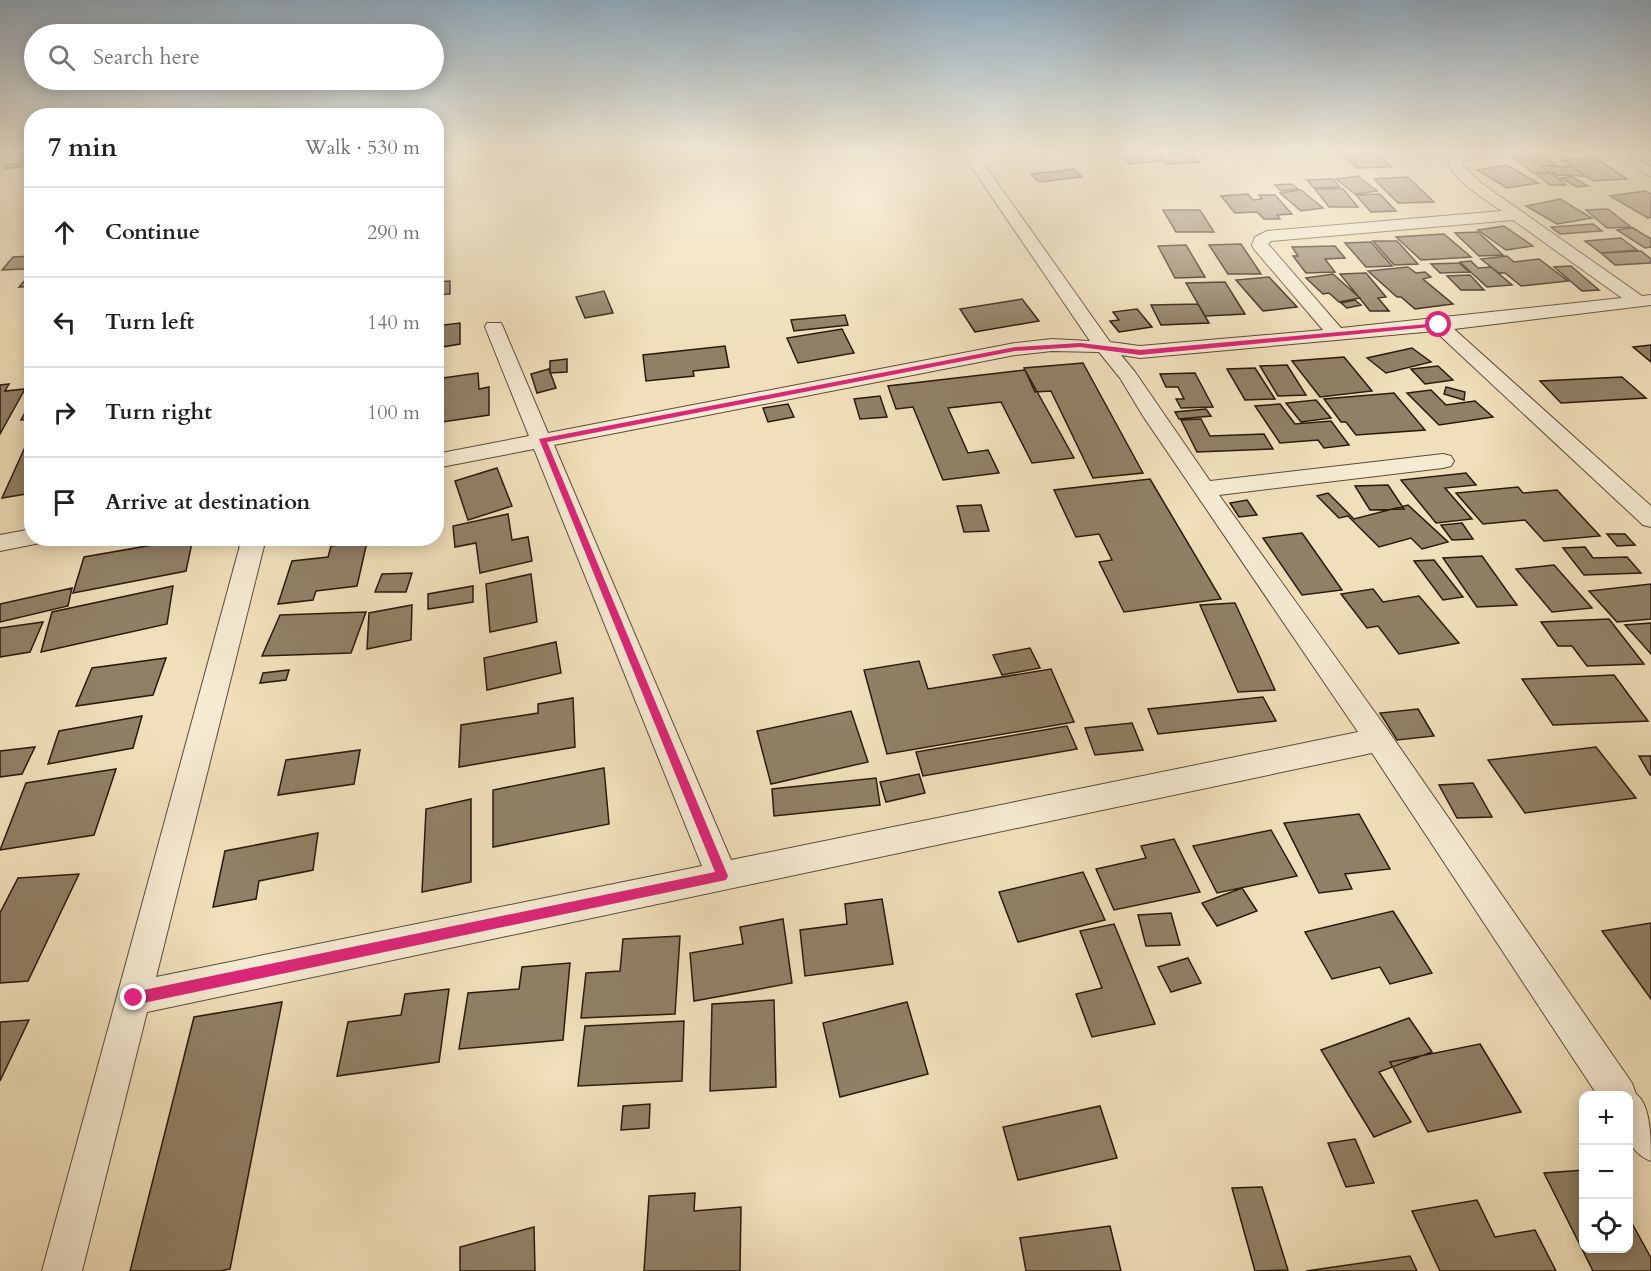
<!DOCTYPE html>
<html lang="en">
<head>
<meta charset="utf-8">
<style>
  :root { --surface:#fff; --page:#f6f6f6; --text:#202124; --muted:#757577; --line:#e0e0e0 }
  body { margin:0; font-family:Cardo,serif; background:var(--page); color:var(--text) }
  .controls { position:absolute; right:18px; bottom:18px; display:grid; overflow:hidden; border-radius:12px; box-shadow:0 3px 15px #0003 }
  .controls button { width:54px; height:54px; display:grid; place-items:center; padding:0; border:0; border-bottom:2px solid var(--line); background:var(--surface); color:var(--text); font:30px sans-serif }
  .stop { position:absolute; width:18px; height:18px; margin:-14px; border:4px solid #db2777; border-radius:50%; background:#fff }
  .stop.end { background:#db2777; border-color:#fff; box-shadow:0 2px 6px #0008 }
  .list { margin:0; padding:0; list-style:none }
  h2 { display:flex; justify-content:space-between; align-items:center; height:78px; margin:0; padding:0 24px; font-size:26px }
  h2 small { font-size:20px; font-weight:400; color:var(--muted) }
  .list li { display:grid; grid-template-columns:39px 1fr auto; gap:18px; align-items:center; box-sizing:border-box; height:90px; padding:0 24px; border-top:2px solid var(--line) }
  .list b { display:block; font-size:22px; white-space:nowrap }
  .list em { font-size:20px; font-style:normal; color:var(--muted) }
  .icon { flex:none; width:33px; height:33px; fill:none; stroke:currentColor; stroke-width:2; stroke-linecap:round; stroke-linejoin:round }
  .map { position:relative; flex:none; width:1651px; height:1271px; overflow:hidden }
  .search { position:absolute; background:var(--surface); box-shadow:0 3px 15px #0003; left:24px; top:24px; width:420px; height:66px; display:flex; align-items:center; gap:15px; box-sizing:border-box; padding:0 21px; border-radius:33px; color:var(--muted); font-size:22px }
  .panel { position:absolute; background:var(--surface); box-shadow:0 3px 15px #0003; left:24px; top:108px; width:420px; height:438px; border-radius:24px }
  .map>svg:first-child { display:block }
  .building { fill:#918066; stroke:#2b1a0c; stroke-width:1.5 }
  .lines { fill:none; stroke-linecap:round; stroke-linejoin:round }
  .street-casing { stroke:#5c4b38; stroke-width:2 }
  .street { fill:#f5ead2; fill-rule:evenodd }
  .route { fill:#db2777 }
</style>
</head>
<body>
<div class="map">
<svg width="1651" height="1271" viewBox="0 0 1651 1271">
  <rect width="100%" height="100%" fill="#f0dfba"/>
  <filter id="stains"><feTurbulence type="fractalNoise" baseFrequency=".00333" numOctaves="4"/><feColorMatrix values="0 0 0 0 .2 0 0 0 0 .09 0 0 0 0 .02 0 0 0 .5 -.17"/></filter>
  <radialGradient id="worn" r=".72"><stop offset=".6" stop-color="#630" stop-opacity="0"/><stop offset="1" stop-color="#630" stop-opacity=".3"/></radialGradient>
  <!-- building -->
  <path class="building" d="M25,150H32V159L19,161Z
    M1115,150H1151L1163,161L1129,164Z
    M1193,150H1224L1226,152L1202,156Z
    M1339,150H1375L1392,167L1357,168Z
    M1189,151L1199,162L1166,164L1156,153Z
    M1541,152L1557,165L1541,166L1525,153Z
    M1528,156L1549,172L1533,173L1513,157Z
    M1595,158L1627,179L1593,181L1562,160Z
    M28,162L26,166L4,169L6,165Z
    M1507,165L1538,183L1507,188L1477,170Z
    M1547,166L1573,167L1583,176L1556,175Z
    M1074,169L1082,177L1039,182L1031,174Z
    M1552,173L1566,185H1550L1536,174Z
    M1358,176L1377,191L1355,194L1336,179Z
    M1408,177L1434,202L1398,203L1374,179Z
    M1572,177L1588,186L1577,187L1561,178Z
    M1333,179L1340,187L1314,188L1307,180Z
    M1292,184L1298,189L1281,191L1275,185Z
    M1315,189H1343L1358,207H1329Z
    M1301,190L1323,208L1301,211L1280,193Z
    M1645,191L1651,194V217L1648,218L1610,196Z
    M1248,194L1253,200L1262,199L1259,195H1275L1292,214L1277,215L1280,219H1264L1257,212L1235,213L1221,196Z
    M1380,194L1396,211L1371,212L1356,195Z
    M1560,199L1592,218L1557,224L1526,206Z
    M1608,209L1631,227L1607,228L1586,210Z
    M1163,210H1200L1214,232H1176Z
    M1593,224L1602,231L1560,234L1551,227Z
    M1504,226L1533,246L1506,250L1478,230Z
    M1633,228L1651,239V247L1645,248L1617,230Z
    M1478,232L1503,255L1479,256L1455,233Z
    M1444,234L1471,257L1421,260L1396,237Z
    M1621,238L1637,250L1601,253L1585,241Z
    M1373,241H1397L1418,264L1394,265Z
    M1371,242L1392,266L1366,267L1345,243Z
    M1241,244L1261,274H1228L1209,245Z
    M1186,245L1205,277L1175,278L1158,246Z
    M1335,246L1345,258L1325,259L1335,272L1306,273L1293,256H1298L1292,247Z
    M1641,251L1651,259V263L1615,265L1601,253Z
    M32,256V260L24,269L2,270L13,257Z
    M1507,256L1514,262L1539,259L1568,281L1521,286L1505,273H1499L1481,259Z
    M1471,261L1478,268L1491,267L1512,285L1487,287L1460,262Z
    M1459,263L1469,272L1440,273L1431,264Z
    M1571,266L1599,290L1582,291L1554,267Z
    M1408,267L1416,273L1425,272L1431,277L1423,279L1453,304L1415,309L1401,297H1397L1368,271Z
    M32,272V286L19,287Z
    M1366,273L1386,297L1378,298L1389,311H1370L1340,274Z
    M1333,274L1360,298L1339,302L1329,293L1323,294L1306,278Z
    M1470,275L1484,290H1461L1447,276Z
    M1269,277L1297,307L1263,311L1236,280Z
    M450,281V294L436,295V282Z
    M1225,282L1245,314L1205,316L1186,283Z
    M604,291L613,313L585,318L576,297Z
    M1022,299L1039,321L975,332L960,309Z
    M1355,300L1361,305L1347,308L1341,303Z
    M1198,304L1209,323L1161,325L1151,305Z
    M1137,309L1152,327L1119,332L1110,321L1119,320L1113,312Z
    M845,315L848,325L794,331L791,320Z
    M460,323V344L436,348V326Z
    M842,329L854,353L798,363L787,338Z
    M1651,345V362L1633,347Z
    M725,346L729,367L693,371L694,376L646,381L643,355Z
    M1412,348L1431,362L1386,373L1367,358Z
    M1344,357L1372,391L1320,397L1292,361Z
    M567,359V372L550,373V361Z
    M1083,363L1143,473L1093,478L1051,391L1035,392L1024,368Z
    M1287,365L1306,395L1278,396L1260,366Z
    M1438,366L1453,380L1425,384L1411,369Z
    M1255,368L1275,399L1245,400L1227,369Z
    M549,369L556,388L537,393L531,374Z
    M1025,370L1074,458L1032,463L1001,402L948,408L968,453L988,450L999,473L943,480L913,407L896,409L888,386Z
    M478,373L479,389L489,387V415L436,423V379Z
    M1195,373L1213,407L1181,408L1176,399H1184L1178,387H1166L1160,374Z
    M1622,377L1646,398L1561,403L1540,381Z
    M9,384L5,391L25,389L0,434V385Z
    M1446,387L1465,392L1464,400L1444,394Z
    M1431,390L1446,405L1475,401L1493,417L1439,425L1407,393Z
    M1394,393L1425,430L1356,435L1346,422H1341L1324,399Z
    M880,396L887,417L860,419L854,399Z
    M32,400V419L21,420Z
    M1316,400L1331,418L1301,422L1286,403Z
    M788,404L794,417L768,422L763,408Z
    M1280,404L1295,424L1331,421L1349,445L1324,448L1318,440L1280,443L1255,406Z
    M1206,409L1211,416L1179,419L1175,412Z
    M1201,419L1210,436L1264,434L1273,449L1197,452L1181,420Z
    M32,444V493L2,498L26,445Z
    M497,468L512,506L468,520L455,481Z
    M1466,473L1476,485L1445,488L1472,519L1436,523L1401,480Z
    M1150,479L1221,599L1124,612L1099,562L1112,560L1099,534L1076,537L1054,490Z
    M1388,485L1404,509L1370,510L1355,486Z
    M1518,487L1523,493L1557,490L1600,536L1544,541L1525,520L1483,524L1456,493Z
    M1328,493L1354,519L1408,505L1448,542L1422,549L1411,538L1379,547L1348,516L1339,518L1317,496Z
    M1247,500L1257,515L1239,517L1230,503Z
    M981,505L989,531L964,532L957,506Z
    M508,514L512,540L528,537L532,561L480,573L476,543L455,547L453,526Z
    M1462,523L1473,539L1452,540L1441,525Z
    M1302,533L1342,590L1302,595L1263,538Z
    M1607,534H1625L1635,545L1617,546Z
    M159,538H193L186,571L73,593L84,557L158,544Z
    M367,542L357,586L316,591L313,600L278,604L292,561L328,557L331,546Z
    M1585,547L1593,558L1627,557L1641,573L1584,575L1563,548Z
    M1482,556L1517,605L1477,607L1443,558Z
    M1434,560L1463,597L1443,600L1414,561Z
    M1554,565L1592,608L1552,612L1516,569Z
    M412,573L406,592H375L382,574Z
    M531,574L537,622L490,632L486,584Z
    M1651,584V619L1617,622L1589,591Z
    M173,586L167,624L41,652L52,612Z
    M473,586V602L428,609V594Z
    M72,588L68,606L0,622V604Z
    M1373,589L1383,602L1419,596L1459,643L1399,654L1378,626L1367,628L1341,594Z
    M1235,603L1275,690L1238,692L1200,605Z
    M412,605L411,640L367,649L369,613Z
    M366,612L351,653L262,656L280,615Z
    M1609,619L1644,664L1587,666L1572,646H1558L1541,622Z
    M43,622L30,652L0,657V628Z
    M1651,623V654L1625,625Z
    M556,642L561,673L487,690L484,658Z
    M1030,648L1040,668L1002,675L993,655Z
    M166,658L153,695L76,706L92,668Z
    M919,661L928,689L1051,669L1074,722L887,754L864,670Z
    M289,670L286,680L260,683L263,673Z
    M1614,675L1648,721L1553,725L1522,679Z
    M1263,697L1276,721L1158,734L1148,709Z
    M573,698L575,747L459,767L461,725L538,713V704Z
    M1418,709L1434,736L1397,740L1380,713Z
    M851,711L868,762L771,784L757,731Z
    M142,716L133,748L48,764L59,731Z
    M1132,723L1143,750L1095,755L1085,728Z
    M1067,726L1077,749L923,776L916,752Z
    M35,747L22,774L0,777V751Z
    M1596,747L1636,798L1525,813L1488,760Z
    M360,750L354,784L278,795L286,760Z
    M1639,756H1651V775H1650Z
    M604,768L609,824L493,847V790Z
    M116,769L94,835L0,850L26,783Z
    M919,774L925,793L886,802L880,782Z
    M876,778L880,805L774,816L772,789Z
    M1473,783L1492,817L1457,818L1439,785Z
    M471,799V882L422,892L426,809Z
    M1359,814L1390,869L1345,874L1352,889L1319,893L1284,823Z
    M1271,830L1297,876L1217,893L1193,846Z
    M318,833L313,870L259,881L256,899L213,907L225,851Z
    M1174,839L1200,892L1114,910L1096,869L1146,858L1141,846Z
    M1083,872L1105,920L1018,942L999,892Z
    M79,874L28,981L0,983V913L18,878Z
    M1242,888L1257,911L1217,926L1202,903Z
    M882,899L893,964L805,976L800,930L847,924L845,904Z
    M1393,911L1432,973L1390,984L1380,967L1332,979L1305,932Z
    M1171,913L1180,945L1146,946L1138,915Z
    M783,919L792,983L694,1001L690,953L743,944L740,927Z
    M1651,923V999L1602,931Z
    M1114,924L1155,1024L1092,1037L1076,994L1102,988L1080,931Z
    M680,936L675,1014L581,1018L586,973L620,971L623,939Z
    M1188,958L1201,983L1171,992L1158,967Z
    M570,963L563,1040L459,1049L468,993L519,989L522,967Z
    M449,989L439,1062L337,1076L348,1022L401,1015L405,994Z
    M774,1000L776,1087L710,1091L712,1004Z
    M282,1002L230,1269L220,1271H130L194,1017Z
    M907,1002L928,1074L840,1097L823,1023Z
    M1409,1018L1432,1052L1379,1072L1411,1122L1374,1137L1321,1050Z
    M29,1020L0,1081V1022Z
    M684,1021L682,1081L578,1086L585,1026Z
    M1480,1044L1521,1112L1428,1132L1390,1062Z
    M650,1104L649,1128L621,1130L623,1106Z
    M1100,1106L1117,1158L1018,1180L1003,1127Z
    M1355,1139L1374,1183L1346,1187L1328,1143Z
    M1584,1170V1248H1628V1216L1651,1258V1271H1593L1544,1173Z
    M1262,1187L1288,1270L1255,1271L1232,1188Z
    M695,1193L694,1211L741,1207L740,1271H644L649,1196Z
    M1477,1200L1495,1237L1535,1230L1556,1271H1440L1412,1211Z
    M1110,1226L1121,1271H1026L1020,1238Z
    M534,1227L535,1271H460V1247Z
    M1410,1256L1417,1271H1306Z"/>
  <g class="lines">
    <!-- street casing -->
    <g class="street-casing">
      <path id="street" d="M960,150H974L1110,342L1140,346L1323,330L1254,249L1252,245L1255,237L1267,231L1502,211C1487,201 1451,179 1448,161C1459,146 1488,150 1505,150L1503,153L1462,162L1463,166L1481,183L1642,296L1651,295V305L1454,329L1651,506V527L1643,525L1435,331L1140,358L1121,355L1135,372L1210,481L1443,454L1451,456L1454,461L1451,466L1443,468L1219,495L1389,732L1632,1083L1636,1094C1651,1104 1651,1141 1651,1161C1620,1148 1628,1124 1628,1096H1598L1372,753L147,1012L82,1271H42L242,538H266L156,977L702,866L534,449L436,468V454L529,436L485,327L487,323H501L503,327L548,433L1015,343L1052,339L1090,341ZM1513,220L1622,298L1341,328L1268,244L1271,241ZM1052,351L1099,352L1120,378L1143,416L1358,732L731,860L554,445L1015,355Z
        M1604,150H1621L1651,167V177Z
        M32,529V538H43L40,543L0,551V535Z"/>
    </g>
    <!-- street -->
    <use href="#street" class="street"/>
  </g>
  <!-- sky -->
  <linearGradient id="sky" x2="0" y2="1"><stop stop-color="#90aabe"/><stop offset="0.46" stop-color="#f8f1e0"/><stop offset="1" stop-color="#f8f1e0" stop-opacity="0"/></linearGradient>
  <rect width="1651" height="328" fill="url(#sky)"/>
  <!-- route -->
  <path class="route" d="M1439,323L1441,326L1140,355L1080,347L1015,351L547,442L728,876L726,880L134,1005L130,1003L128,998L130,994L134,992L715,872L539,439L1015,347L1080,343L1140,350Z"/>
  <rect width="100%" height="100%" filter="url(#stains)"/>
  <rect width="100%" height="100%" fill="url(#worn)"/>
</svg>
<div class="controls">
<button>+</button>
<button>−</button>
<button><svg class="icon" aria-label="locate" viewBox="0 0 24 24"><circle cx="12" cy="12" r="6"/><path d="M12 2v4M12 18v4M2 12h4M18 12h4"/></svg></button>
</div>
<div class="stop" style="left:1439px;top:325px"></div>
<div class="stop end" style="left:134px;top:998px"></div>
<div class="search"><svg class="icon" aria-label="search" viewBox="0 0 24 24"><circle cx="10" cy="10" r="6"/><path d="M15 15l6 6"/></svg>Search here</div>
<section class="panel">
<h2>7 min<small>Walk · 530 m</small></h2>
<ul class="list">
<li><svg class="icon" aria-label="ahead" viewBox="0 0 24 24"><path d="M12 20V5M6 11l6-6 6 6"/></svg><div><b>Continue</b></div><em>290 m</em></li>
<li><svg class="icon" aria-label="left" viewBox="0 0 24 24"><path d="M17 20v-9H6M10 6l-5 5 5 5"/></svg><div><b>Turn left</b></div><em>140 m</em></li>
<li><svg class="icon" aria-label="right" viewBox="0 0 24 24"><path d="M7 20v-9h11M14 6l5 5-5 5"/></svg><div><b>Turn right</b></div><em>100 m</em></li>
<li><svg class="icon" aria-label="arrive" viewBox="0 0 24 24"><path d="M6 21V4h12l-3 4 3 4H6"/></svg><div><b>Arrive at destination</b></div></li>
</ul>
</section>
</div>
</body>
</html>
